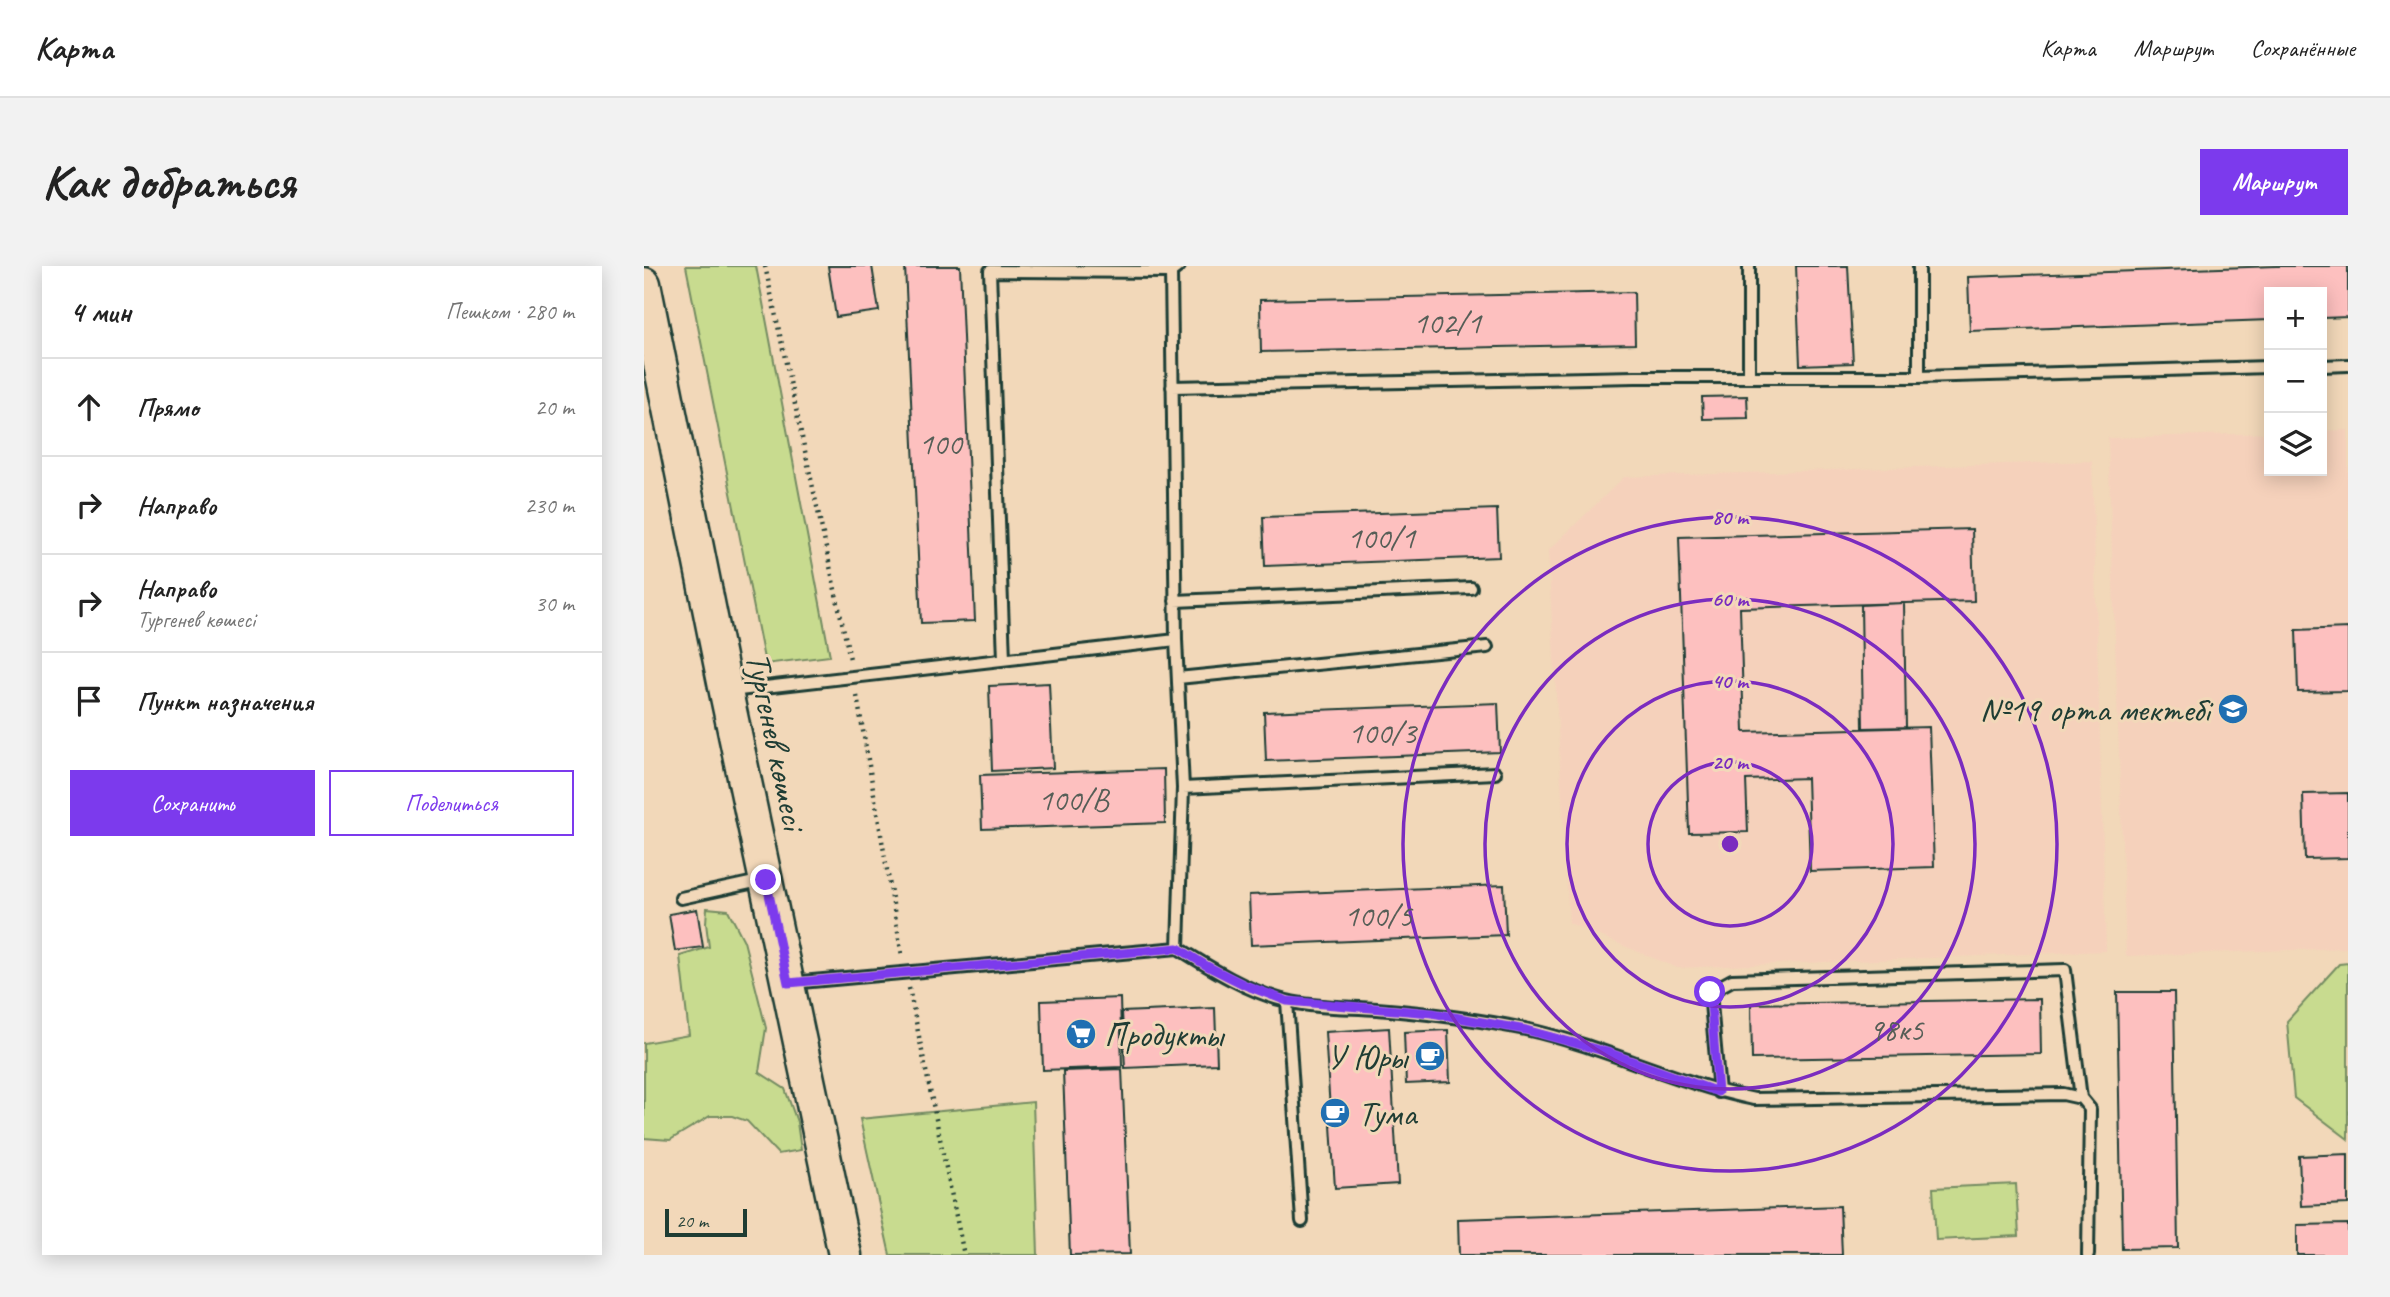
<!DOCTYPE html>
<html lang="ru">
<head>
<meta charset="utf-8">
<style>
  :root { --surface:#fff; --page:#f2f2f2; --text:#222; --muted:#767676; --line:#e0e0e0; --accent:#7c3aed }
  body { margin:0; font-family:Caveat,sans-serif; background:var(--page); color:var(--text) }
  .controls { position:absolute; right:21px; top:21px; display:grid; overflow:hidden; border-radius:0px; box-shadow:0 4px 18px #0003 }
  .controls button { width:63px; height:63px; display:grid; place-items:center; padding:0; border:0; border-bottom:2px solid var(--line); background:var(--surface); color:var(--text); font:35px sans-serif }
  .scale { position:absolute; left:21px; bottom:18px; width:82px; box-sizing:border-box; padding-left:7px; border:4px solid #1f3d34; border-top:0; font-size:19px; line-height:24px; white-space:nowrap; color:#1f3d34; -webkit-text-stroke:5px #f2d8b9; paint-order:stroke }
  .stop { position:absolute; width:21px; height:21px; margin:-16px; border:5px solid #7c3aed; border-radius:50%; background:#fff }
  .stop.end { background:#7c3aed; border-color:#fff; box-shadow:0 2px 7px #0008 }
  .list { margin:0; padding:0; list-style:none }
  h2 { display:flex; justify-content:space-between; align-items:center; height:91px; margin:0; padding:0 28px; font-size:30px }
  h2 small { font-size:23px; font-weight:400; color:var(--muted) }
  .list li { display:grid; grid-template-columns:46px 1fr auto; gap:21px; align-items:center; box-sizing:border-box; height:98px; padding:0 28px; border-top:2px solid var(--line) }
  .list b { display:block; font-size:26px; white-space:nowrap }
  .list p { margin:0; font-size:23px; white-space:nowrap; color:var(--muted) }
  .list em { font-size:23px; font-style:normal; color:var(--muted) }
  .actions { display:flex; gap:14px; padding:21px 28px }
  .actions a { flex:1; padding:16px 0; border:2px solid var(--accent); border-radius:0px; text-align:center; font-size:24px; color:var(--accent) }
  .actions .main { background:var(--accent); color:#fff }
  .icon { flex:none; width:38px; height:38px; fill:none; stroke:currentColor; stroke-width:2; stroke-linecap:round; stroke-linejoin:round }
  .map { position:relative; flex:none; width:1704px; height:989px; overflow:hidden; border-radius:0px }
  header { display:flex; align-items:center; gap:42px; box-sizing:border-box; height:98px; padding:0 35px; background:var(--surface); border-bottom:2px solid var(--line) }
  header strong { font-size:33px }
  nav { display:flex; gap:38px; margin-inline-start:auto; font-size:24px }
  .intro { display:flex; align-items:center; justify-content:space-between; box-sizing:border-box; height:168px; padding:0 42px }
  h1 { margin:0; font-size:49px }
  .button { padding:18px 32px; border-radius:0px; background:var(--accent); color:#fff; font-size:24px; font-weight:700 }
  main { display:flex; gap:42px; padding:0 42px }
  aside { flex:1; background:var(--surface); border-radius:0px; box-shadow:0 4px 18px #0003 }
  .map>svg:first-child { display:block }
  .built { fill:#f5d1bb }
  .green { fill:#c8db8f; stroke:#748c62; stroke-width:2 }
  .building { fill:#fdc0bf; stroke:#1f3d34; stroke-width:2 }
  .lines { fill:none; stroke-linecap:round; stroke-linejoin:round }
  .service-casing { stroke:#1f3d34; stroke-width:16 }
  .secondary-casing { stroke:#1f3d34; stroke-width:37 }
  .path { stroke:#1f3d34; stroke-width:4.5; stroke-dasharray:2 5; stroke-linecap:butt }
  .service { stroke:#f2d8b9; stroke-width:10 }
  .secondary { stroke:#f2d8b9; stroke-width:32 }
  .route { stroke:#7c3aed; stroke-width:9 }
  .ring { fill:none; stroke:#7b2cbf; stroke-width:3.5 }
  .labels { text-anchor:middle; dominant-baseline:central; stroke-width:6; stroke-linejoin:round; paint-order:stroke }
  .number-label { font-size:32px; fill:#565e57 }
  .poi-label { font-size:35px; fill:#1f3d34; stroke:#f2d8b9; text-anchor:end }
  .street-label { font-size:35px; fill:#1f3d34; stroke:#f2d8b9 }
  .centre { fill:#7b2cbf; stroke:#f2d8b9; stroke-width:3.5 }
  .ring-label { font-size:21px; text-anchor:middle; font-weight:bold; fill:#7b2cbf; stroke:#f2d8b9; stroke-width:6; stroke-linejoin:round; paint-order:stroke }
</style>
</head>
<body>
<header>
<strong>Карта</strong>
<nav><a>Карта</a><a>Маршрут</a><a>Сохранённые</a></nav>
</header>
<div class="intro"><h1>Как добраться</h1><a class="button">Маршрут</a></div>
<main>
<aside>
<h2>4 мин<small>Пешком · 280 m</small></h2>
<ul class="list">
<li><svg class="icon" aria-label="ahead" viewBox="0 0 24 24"><path d="M12 20V5M6 11l6-6 6 6"/></svg><div><b>Прямо</b></div><em>20 m</em></li>
<li><svg class="icon" aria-label="right" viewBox="0 0 24 24"><path d="M7 20v-9h11M14 6l5 5-5 5"/></svg><div><b>Направо</b></div><em>230 m</em></li>
<li><svg class="icon" aria-label="right" viewBox="0 0 24 24"><path d="M7 20v-9h11M14 6l5 5-5 5"/></svg><div><b>Направо</b><p>Тургенев көшесі</p></div><em>30 m</em></li>
<li><svg class="icon" aria-label="arrive" viewBox="0 0 24 24"><path d="M6 21V4h12l-3 4 3 4H6"/></svg><div><b>Пункт назначения</b></div></li>
</ul>
<div class="actions"><a class="main">Сохранить</a><a>Поделиться</a></div>
</aside>
<div class="map">
<svg width="1704" height="989" viewBox="0 0 1704 989">
  <rect width="100%" height="100%" fill="#f2d8b9"/>
  <filter id="ink" filterUnits="userSpaceOnUse"><feTurbulence type="fractalNoise" baseFrequency=".0143" numOctaves="2"/><feDisplacementMap in="SourceGraphic" scale="14" xChannelSelector="R" yChannelSelector="G"/><feConvolveMatrix kernelMatrix="1 2 1 2 8 2 1 2 1" color-interpolation-filters="sRGB"/></filter>
  <g filter="url(#ink)">
    <!-- built -->
    <path class="built" d="M1704,164V682L1482,690L1464,172L1625,167V205H1678V165Z
      M1448,195L1462,685L1033,702L925,657L904,285L980,211Z"/>
    <!-- green -->
    <path class="green" d="M42,0H112L186,390L121,398Z
      M63,642L84,644L100,675L122,762L115,806L141,823L153,856L157,884L134,888L103,855L88,850H66L26,874L0,872V777L45,769L36,690L65,681L62,657Z
      M1704,697V873L1650,832L1643,755L1695,698Z
      M389,836L394,989H246L216,853Z
      M1372,918L1375,970L1292,974L1289,922Z"/>
    <!-- building -->
    <path class="building" d="M184,0H228L235,45L192,51Z
      M261,0H316L331,355L277,357Z
      M1152,0H1204L1209,97L1156,99Z
      M1632,0H1704V51L1678,52V26H1625V54L1326,65L1324,11Z
      M990,26L991,78L617,86L616,34Z
      M1103,130L1104,152L1059,153L1058,131Z
      M853,243L855,291L621,300L619,251Z
      M1328,263L1330,335L1096,342L1100,466L1285,461L1290,601L1166,605L1163,512L1102,514L1104,566L1045,567L1035,271Z
      M1260,337L1262,461L1219,462L1217,339Z
      M1704,362V425L1654,426L1652,364Z
      M405,417L409,502L348,505L345,420Z
      M854,437L856,486L622,495L620,446Z
      M520,503L521,557L338,563L336,509Z
      M1704,527V592L1661,593L1659,528Z
      M860,619L862,669L607,679L605,629Z
      M53,643L59,681L31,685L25,648Z
      M1473,726H1530L1534,982L1478,983Z
      M476,732L478,801L399,804L397,735Z
      M1396,733L1397,788L1108,793L1107,738Z
      M571,742L573,798L481,802L478,746Z
      M745,762L754,918L691,922L681,766Z
      M804,764L806,816L762,818L760,766Z
      M478,803L486,988L426,989L419,805Z
      M1704,888V938L1657,940L1655,890Z
      M1196,940L1198,989H815L814,953Z
      M1704,958V989H1653V959Z"/>
    <g class="lines">
      <!-- service casing -->
      <g class="service-casing">
        <path id="service" d="M1105,0V111
          M1678,100L1704,99
          M1275,111V0
          M528,121L991,111H1275L1625,101
          M531,335L827,322
          M360,393L346,5L527,6
          M534,412L843,381
          M86,425L532,374
          M539,522L851,507
          M37,632L120,614
          M534,682C566,702 606,727 643,735C671,742 705,741 733,743C783,747 832,753 881,763C959,780 1032,817 1110,833L1419,828L1437,832L1446,843L1444,989
          M146,717L534,682L539,522L532,374L527,6L535,0
          M643,735L658,955
          M1075,826L1066,726L1088,714L1421,704L1437,832"/>
      </g>
      <!-- secondary casing -->
      <g class="secondary-casing">
        <path id="secondary" d="M0,18L82,426L201,989"/>
      </g>
      <!-- path -->
      <path class="path" d="M121,0L206,393
        M213,430L258,690
        M265,722L320,989"/>
      <!-- service -->
      <use href="#service" class="service"/>
      <!-- secondary -->
      <use href="#secondary" class="secondary"/>
    </g>
  </g>
  <g class="lines" filter="url(#ink)">
    <!-- route -->
    <path class="route" d="M122,614L144,717L534,682L563,700L601,719L643,735L788,747L882,764L963,786L1074,826L1066,726"/>
  </g>
  <!-- distance rings -->
  <g class="ring">
    <circle cx="1086" cy="578" r="82"/>
    <circle cx="1086" cy="578" r="163"/>
    <circle cx="1086" cy="578" r="245"/>
    <circle cx="1086" cy="578" r="327"/>
  </g>
  <!-- icons -->
  <defs>
    <g id="school-disc" transform="scale(1.575)"><circle r="9.5" fill="#1f6fb2" stroke="#f2d8b9"/><path d="M0-5L7-2L0 1L-7-2ZM-4 1L0 2.5L4 1V4Q0 6-4 4Z" fill="#fff"/></g>
    <g id="supermarket-disc" transform="scale(1.575)"><circle r="9.5" fill="#1f6fb2" stroke="#f2d8b9"/><path d="M-6-5.5h2.5l.6 2H6L4.5 2H-2.5L-4.4-4H-6ZM-1.5 3.2a1.3 1.3 0 1 0 .1 0ZM3 3.2a1.3 1.3 0 1 0 .1 0Z" fill="#fff"/></g>
    <g id="cafe-disc" transform="scale(1.575)"><circle r="9.5" fill="#1f6fb2" stroke="#f2d8b9"/><path d="M-5.5-4.5H6V0H3Q3 3.5 0 3.5H-2.5Q-5.5 3.5-5.5 0ZM3-3.2v2h1.7v-2ZM-6 4.5H4V6H-6Z" fill="#fff"/></g>
  </defs>
  <g fill-rule="evenodd">
    <use href="#school-disc" x="1589" y="443"/>
    <use href="#supermarket-disc" x="437" y="768"/>
    <use href="#cafe-disc" x="786" y="790"/>
    <use href="#cafe-disc" x="691" y="847"/>
  </g>
  <g class="labels">
    <!-- number labels -->
    <g class="number-label">
      <text x="803" y="56">102/1</text>
      <text x="296" y="177">100</text>
      <text x="737" y="271">100/1</text>
      <text x="738" y="466">100/3</text>
      <text x="429" y="533">100/В</text>
      <text x="734" y="649">100/5</text>
      <text x="1252" y="763">98к5</text>
    </g>
    <!-- poi labels -->
    <g class="poi-label">
      <text x="1566" y="443">№19 орта мектебі</text>
      <text x="460" y="768" text-anchor="start">Продукты</text>
      <text x="763" y="790">У Юры</text>
      <text x="714" y="847" text-anchor="start">Тума</text>
    </g>
    <!-- street labels -->
    <g class="street-label">
      <text transform="translate(132 475) rotate(78)">Тургенев көшесі</text>
    </g>
  </g>
  <circle cx="1086" cy="578" r="10" class="centre"/>
  <g class="ring-label">
    <text x="1086" y="258">80 m</text>
    <text x="1086" y="340">60 m</text>
    <text x="1086" y="422">40 m</text>
    <text x="1086" y="503">20 m</text>
  </g>
</svg>
<div class="controls">
<button>+</button>
<button>−</button>
<button><svg class="icon" aria-label="layers" viewBox="0 0 24 24"><path d="M12 4l9 5-9 5-9-5zM3 14l9 5 9-5"/></svg></button>
</div>
<div class="scale">20 m</div>
<div class="stop" style="left:1066px;top:726px"></div>
<div class="stop end" style="left:122px;top:614px"></div>
</div>
</main>
</body>
</html>
